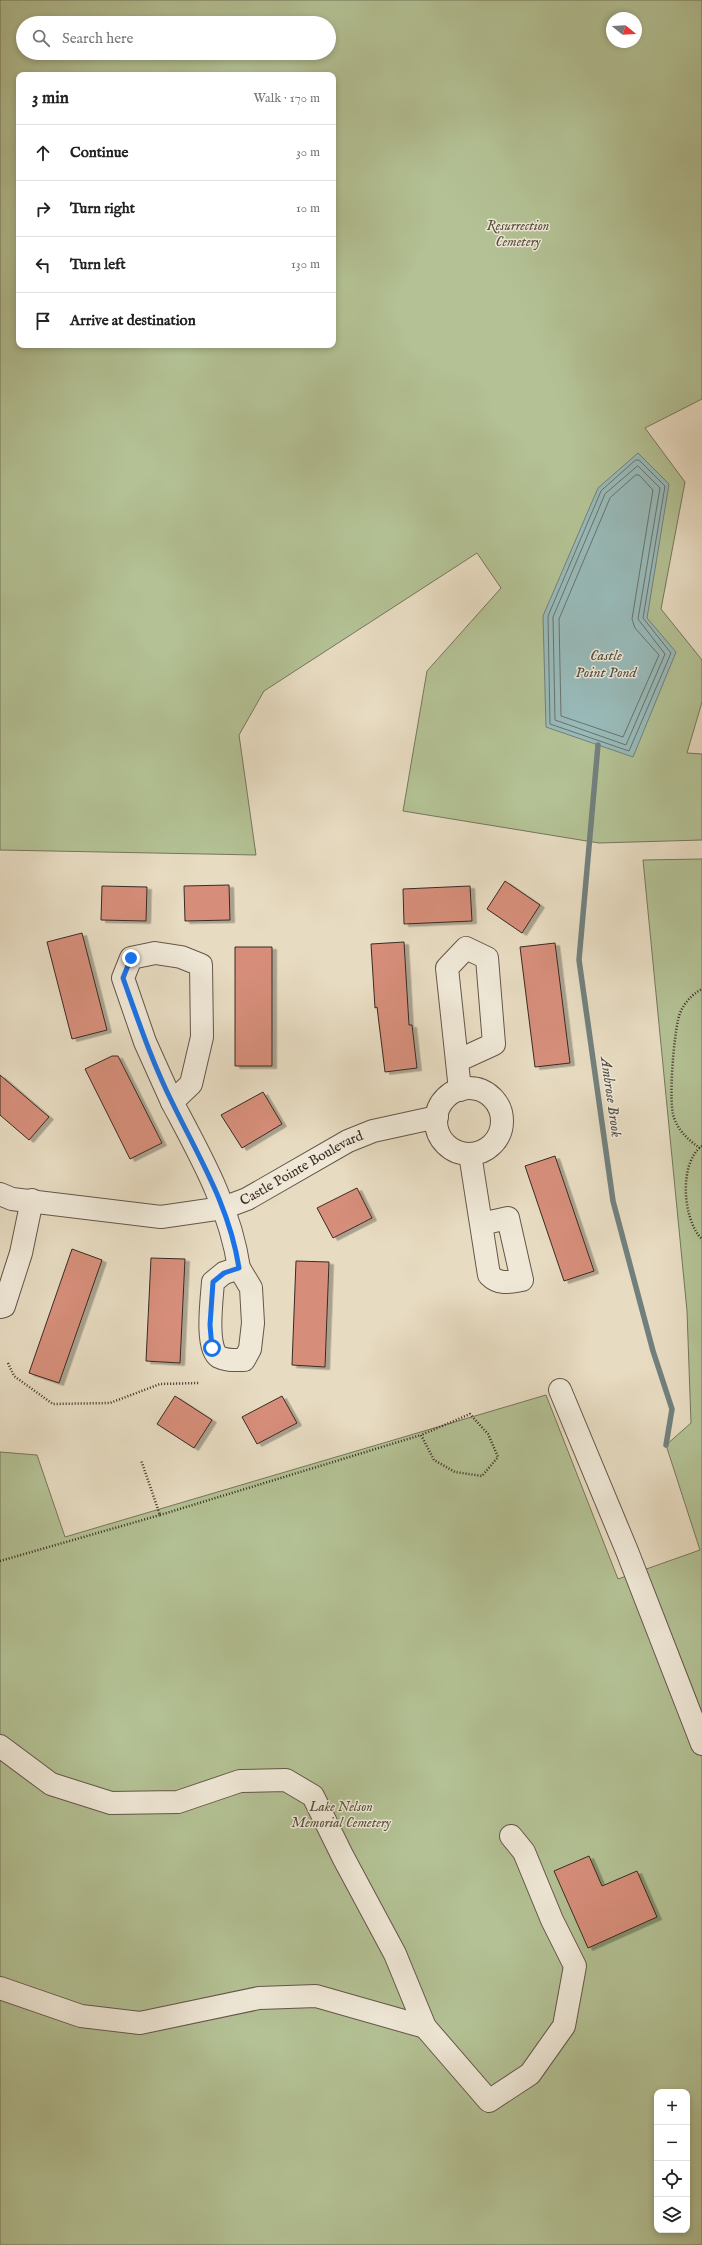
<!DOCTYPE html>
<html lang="en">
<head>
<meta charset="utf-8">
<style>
  :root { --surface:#fff; --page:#f2f2f2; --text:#222; --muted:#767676; --line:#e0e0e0 }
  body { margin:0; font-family:"IM FELL English",serif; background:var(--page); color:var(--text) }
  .controls { position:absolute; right:12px; bottom:12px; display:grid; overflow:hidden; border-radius:8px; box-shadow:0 2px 6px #0003 }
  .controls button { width:36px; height:36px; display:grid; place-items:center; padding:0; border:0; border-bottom:1px solid var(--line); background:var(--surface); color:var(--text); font:20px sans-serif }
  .compass { position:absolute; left:606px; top:12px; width:36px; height:36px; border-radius:50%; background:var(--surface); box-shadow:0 2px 6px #0003; rotate:108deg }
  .stop { position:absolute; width:12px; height:12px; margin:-9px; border:3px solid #1a73e8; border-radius:50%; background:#fff }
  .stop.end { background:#1a73e8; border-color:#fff; box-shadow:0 1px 4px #0008 }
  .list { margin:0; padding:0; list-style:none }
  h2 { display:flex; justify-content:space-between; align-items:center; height:52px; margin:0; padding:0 16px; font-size:17px }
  h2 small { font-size:13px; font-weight:400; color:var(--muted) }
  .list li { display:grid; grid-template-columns:26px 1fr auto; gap:12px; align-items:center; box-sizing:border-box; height:56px; padding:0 16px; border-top:1px solid var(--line) }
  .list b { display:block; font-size:15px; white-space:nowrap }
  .list em { font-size:13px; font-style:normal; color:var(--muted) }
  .icon { flex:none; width:22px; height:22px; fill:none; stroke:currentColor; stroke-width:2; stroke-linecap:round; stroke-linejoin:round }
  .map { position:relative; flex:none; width:702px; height:2245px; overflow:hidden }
  .search { position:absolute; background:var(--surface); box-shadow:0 2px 6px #0003; left:16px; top:16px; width:320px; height:44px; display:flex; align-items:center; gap:10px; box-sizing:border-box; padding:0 14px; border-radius:22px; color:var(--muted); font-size:15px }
  .panel { position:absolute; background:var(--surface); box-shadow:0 2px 6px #0003; left:16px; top:72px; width:320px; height:276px; border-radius:8px }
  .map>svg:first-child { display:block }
  .green { fill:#b3c194; stroke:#76765c; fill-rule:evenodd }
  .water { fill:#98bab9; stroke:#72807d }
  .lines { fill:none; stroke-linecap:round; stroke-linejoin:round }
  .shore { stroke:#69726e; stroke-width:1 }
  .stream { stroke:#72807d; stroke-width:5.5 }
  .building { fill:#d68e7a; stroke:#3a2a23; filter:url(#shadow) }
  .minor-casing { stroke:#65564a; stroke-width:24 }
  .path { stroke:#3a2a23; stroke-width:2.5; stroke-dasharray:1 2; stroke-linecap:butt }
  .minor { stroke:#efe8d7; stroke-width:22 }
  .route { stroke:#1a73e8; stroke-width:5 }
  .labels { text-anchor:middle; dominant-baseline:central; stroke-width:3; stroke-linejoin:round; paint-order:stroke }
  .park-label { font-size:14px; font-style:italic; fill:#58503f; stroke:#efe8d7 }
  .street-label { font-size:14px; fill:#3a2a23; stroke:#efe8d7 }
  .water-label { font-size:15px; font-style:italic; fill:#524e48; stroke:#efe8d7 }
</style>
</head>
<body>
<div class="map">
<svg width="702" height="2245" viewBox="0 0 702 2245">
  <defs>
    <filter id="shadow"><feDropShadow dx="4.5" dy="2.5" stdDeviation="0" flood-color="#0004"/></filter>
  </defs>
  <rect width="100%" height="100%" fill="#e7dbc1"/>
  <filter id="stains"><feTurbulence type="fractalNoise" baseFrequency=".005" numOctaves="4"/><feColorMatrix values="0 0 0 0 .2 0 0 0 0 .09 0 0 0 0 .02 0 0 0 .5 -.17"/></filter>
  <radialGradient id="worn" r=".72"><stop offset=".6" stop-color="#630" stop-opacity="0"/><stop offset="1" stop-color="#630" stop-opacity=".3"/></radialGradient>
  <!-- green -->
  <path class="green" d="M0,0H702V399L645,428L685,482L661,609L702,660V702L687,753L702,754V840L599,843L403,811L427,671L501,588L477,553L264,691L239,735L256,855L0,850ZM612,18H636V42H612ZM23,23H329V53H23ZM19,75H333V345H19Z
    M702,859V2245H0V1452L37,1455L65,1537L546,1395L618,1579L700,1550L666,1445L691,1423L687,1311L643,860ZM657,2092H687V2230H657Z"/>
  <!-- water -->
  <path class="water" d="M638,453L669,484L647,618L676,652L633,757L546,727L543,616L598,488Z"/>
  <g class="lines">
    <!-- shore -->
    <path class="shore" d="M636,460H639L665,486L643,618L671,653L629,751L550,724L548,616L601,491Z
      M638,466L660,488L638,619L665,654L626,745L555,720L553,617L605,494Z
      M636,475H639L653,490L632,619L635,628L659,655L623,737L561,716L559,619L610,498Z"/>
    <!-- stream -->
    <path class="stream" d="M598,745L579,960L613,1201L653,1351L672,1409L666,1445"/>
  </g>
  <!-- building -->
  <path class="building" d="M505,881L540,905L522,933L487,909Z
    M229,885L230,920L185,921L184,886Z
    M102,886L147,887L146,921L101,920Z
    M470,886L472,921L404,924L403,889Z
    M82,933L107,1030L72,1039L47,942Z
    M404,942L409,1025H412L417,1068L385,1072L377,1007L375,1008L371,944Z
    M555,943L570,1063L535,1067L520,947Z
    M235,947H272V1066H235Z
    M112,1056H118L162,1143L130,1159L85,1069Z
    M0,1075L49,1117L29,1140L0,1115Z
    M263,1092L282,1124L242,1148L221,1115Z
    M555,1156L594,1271L564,1281L525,1166Z
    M357,1188L372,1218L333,1238L317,1208Z
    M72,1249L102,1260L59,1383L29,1373Z
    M151,1258L185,1259L180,1363L146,1361Z
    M296,1261L329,1262L325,1367L292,1365Z
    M175,1396L212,1420L194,1448L157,1424Z
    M282,1396L297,1423L257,1444L242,1417Z
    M589,1856L602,1886L637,1871L657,1917L588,1948L554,1871Z"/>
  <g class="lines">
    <!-- minor casing -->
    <g class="minor-casing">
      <g id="minor">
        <path d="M155,953L181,957L201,965L202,1037L191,1084L172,1102L145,1042L123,978L131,958Z"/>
        <path d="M457,1061L494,1044L487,958L466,948L447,968L460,1090"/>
        <circle cx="469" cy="1121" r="33"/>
        <path d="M172,1102C200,1155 230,1207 239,1268"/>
        <path d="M470,1154L489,1275C499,1285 509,1282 522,1280L508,1218L481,1224"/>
        <path id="s1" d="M0,1194L12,1199L161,1217L223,1208L247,1199L348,1141L373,1131L437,1117"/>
        <path d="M239,1268L251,1288L253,1323L250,1349L244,1360C235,1360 227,1361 219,1357C205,1349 212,1297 213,1282L224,1273Z"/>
        <path d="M0,1307L4,1306L21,1253L32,1200"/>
        <path d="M560,1390L627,1551L702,1744"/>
        <path d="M0,1746L51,1784L111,1803L178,1802L240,1781L286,1780L313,1796L343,1857L395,1954L425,2027L489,2101L530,2074L564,2026L575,1966L552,1920L524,1852L511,1836"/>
        <path d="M0,1988L81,2016L140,2023L259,1998L316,1996L425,2027"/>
      </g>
    </g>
    <!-- path -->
    <path class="path" d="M702,1146C678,1163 683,1221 702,1239
      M700,1148C688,1140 679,1131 674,1118C668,1101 674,1034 679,1016C683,1004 691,995 702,989
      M8,1363L14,1376L53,1404L110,1403L160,1384L199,1383
      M160,1515L421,1435L434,1460L455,1472L482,1476L498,1457L488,1434L470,1414L421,1435
      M0,1561L160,1515L141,1460"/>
    <!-- minor -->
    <use href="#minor" class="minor"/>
  </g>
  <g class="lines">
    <!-- route -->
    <path class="route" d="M131,958L123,978C138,1020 152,1062 172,1102C199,1158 229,1205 239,1268L224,1273L213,1282L210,1325L212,1348"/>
  </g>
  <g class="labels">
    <!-- park labels -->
    <g class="park-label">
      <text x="518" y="226">Resurrection<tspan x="518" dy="16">Cemetery</tspan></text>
      <text x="341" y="1807">Lake Nelson<tspan x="341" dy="16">Memorial Cemetery</tspan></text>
    </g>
    <!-- street labels -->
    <g class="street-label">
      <text stroke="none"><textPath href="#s1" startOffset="314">Castle Pointe Boulevard</textPath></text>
    </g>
    <!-- water labels -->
    <g class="water-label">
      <text x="606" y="655">Castle<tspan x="606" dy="17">Point Pond</tspan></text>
      <text transform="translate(611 1097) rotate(82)">Ambrose Brook</text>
    </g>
  </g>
  <rect width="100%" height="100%" filter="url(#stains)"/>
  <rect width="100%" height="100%" fill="url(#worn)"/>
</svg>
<div class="controls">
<button>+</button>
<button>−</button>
<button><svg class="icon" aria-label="locate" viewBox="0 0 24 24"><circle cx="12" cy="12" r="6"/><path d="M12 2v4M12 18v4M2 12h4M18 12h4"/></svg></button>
<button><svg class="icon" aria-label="layers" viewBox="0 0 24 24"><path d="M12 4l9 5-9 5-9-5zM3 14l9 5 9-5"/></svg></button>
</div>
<svg class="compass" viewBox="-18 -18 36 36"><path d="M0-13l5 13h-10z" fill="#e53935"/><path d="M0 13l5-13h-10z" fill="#767676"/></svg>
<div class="stop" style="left:212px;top:1348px"></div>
<div class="stop end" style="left:131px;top:958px"></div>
<div class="search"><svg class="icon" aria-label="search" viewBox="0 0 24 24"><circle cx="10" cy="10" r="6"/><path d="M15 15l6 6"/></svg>Search here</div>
<section class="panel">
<h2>3 min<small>Walk · 170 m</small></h2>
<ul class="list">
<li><svg class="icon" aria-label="ahead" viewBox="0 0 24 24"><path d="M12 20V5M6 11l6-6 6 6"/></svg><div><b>Continue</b></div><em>30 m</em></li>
<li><svg class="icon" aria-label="right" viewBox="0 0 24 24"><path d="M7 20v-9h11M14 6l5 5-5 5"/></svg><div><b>Turn right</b></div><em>10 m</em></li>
<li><svg class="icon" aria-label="left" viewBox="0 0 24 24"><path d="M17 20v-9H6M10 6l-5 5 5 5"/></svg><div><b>Turn left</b></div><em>130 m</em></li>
<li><svg class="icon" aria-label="arrive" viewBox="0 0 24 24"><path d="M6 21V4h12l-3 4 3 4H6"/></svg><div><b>Arrive at destination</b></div></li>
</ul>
</section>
</div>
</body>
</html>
